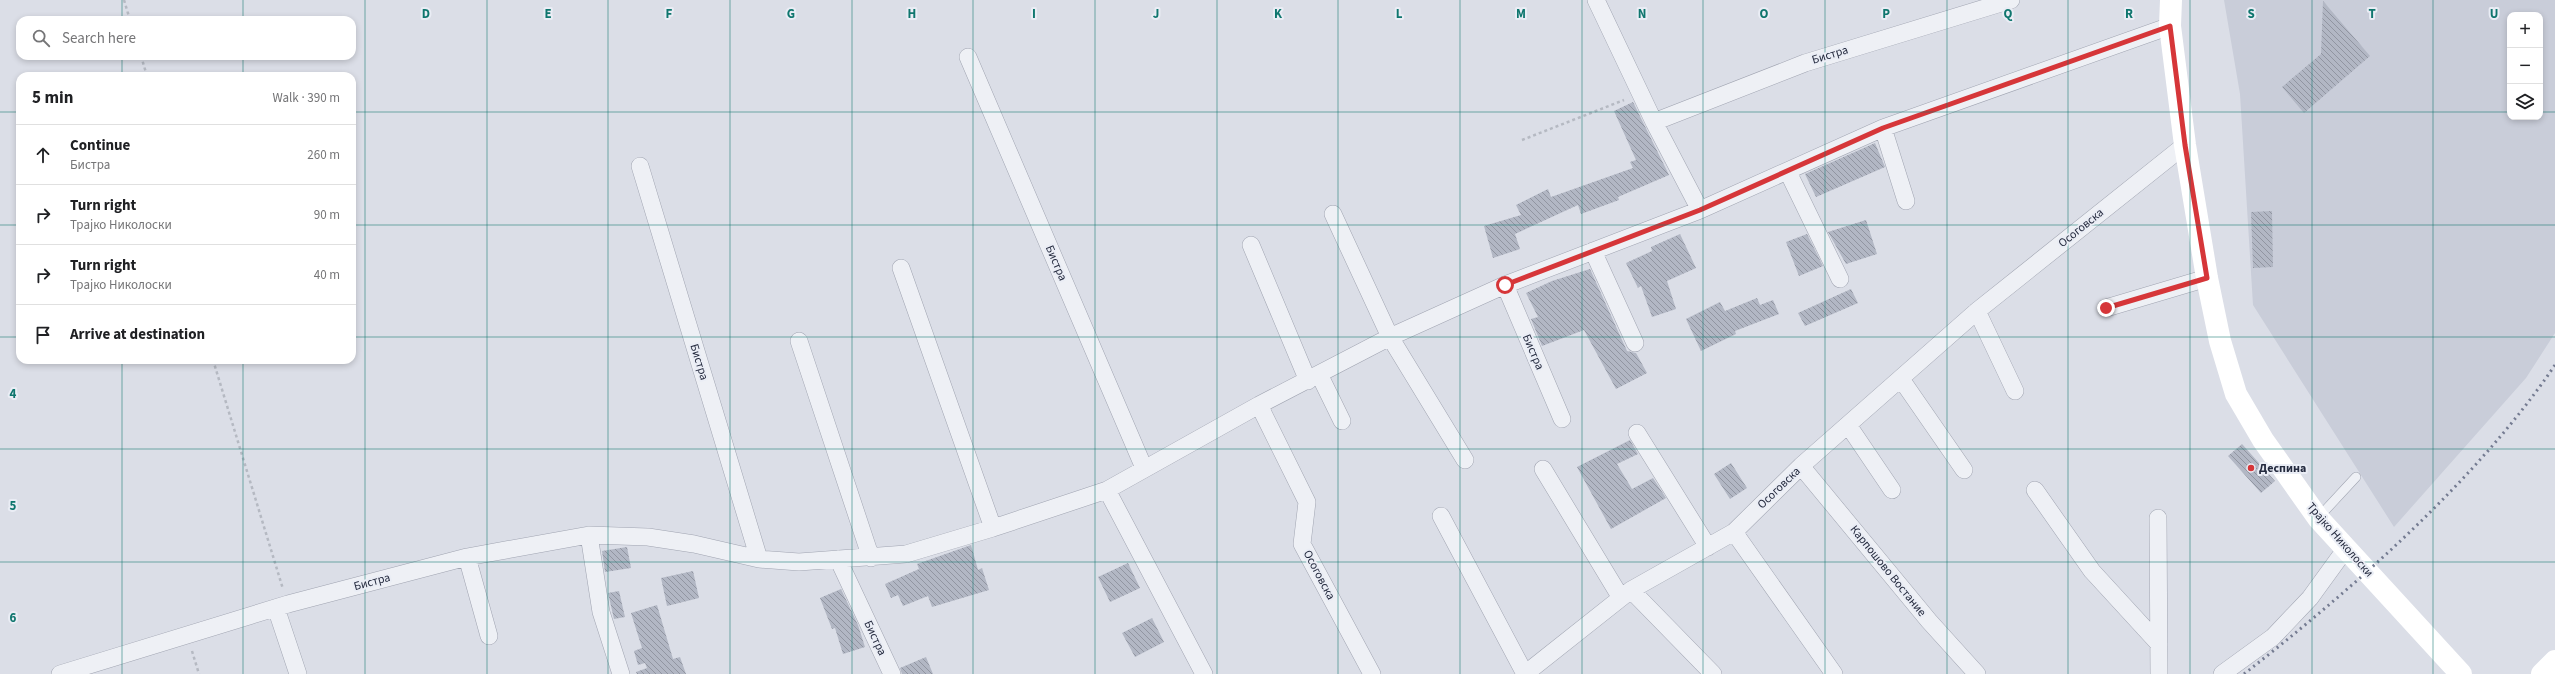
<!DOCTYPE html>
<html lang="en">
<head>
<meta charset="utf-8">
<style>
  :root { --surface:#fff; --page:#f6f6f6; --text:#202124; --muted:#757577; --line:#e0e0e0 }
  body { margin:0; font-family:"Source Sans 3",sans-serif; background:var(--page); color:var(--text) }
  .controls { position:absolute; right:12px; top:12px; display:grid; overflow:hidden; border-radius:8px; box-shadow:0 2px 6px #0003 }
  .controls button { width:36px; height:36px; display:grid; place-items:center; padding:0; border:0; border-bottom:1px solid var(--line); background:var(--surface); color:var(--text); font:20px sans-serif }
  .stop { position:absolute; width:12px; height:12px; margin:-9px; border:3px solid #d63639; border-radius:50%; background:#fff }
  .stop.end { background:#d63639; border-color:#fff; box-shadow:0 1px 4px #0008 }
  .list { margin:0; padding:0; list-style:none }
  h2 { display:flex; justify-content:space-between; align-items:center; height:52px; margin:0; padding:0 16px; font-size:17px }
  h2 small { font-size:13px; font-weight:400; color:var(--muted) }
  .list li { display:grid; grid-template-columns:26px 1fr auto; gap:12px; align-items:center; box-sizing:border-box; height:60px; padding:0 16px; border-top:1px solid var(--line) }
  .list b { display:block; font-size:15px; white-space:nowrap }
  .list p { margin:0; font-size:13px; white-space:nowrap; color:var(--muted) }
  .list em { font-size:13px; font-style:normal; color:var(--muted) }
  .icon { flex:none; width:22px; height:22px; fill:none; stroke:currentColor; stroke-width:2; stroke-linecap:round; stroke-linejoin:round }
  .map { position:relative; flex:none; width:2555px; height:674px; overflow:hidden }
  .search { position:absolute; background:var(--surface); box-shadow:0 2px 6px #0003; left:16px; top:16px; width:340px; height:44px; display:flex; align-items:center; gap:10px; box-sizing:border-box; padding:0 14px; border-radius:12px; color:var(--muted); font-size:15px }
  .panel { position:absolute; background:var(--surface); box-shadow:0 2px 6px #0003; left:16px; top:72px; width:340px; height:292px; border-radius:12px }
  .map>svg:first-child { display:block }
  .built { fill:#c9cdd9; fill-rule:evenodd }
  .building { fill:url(#building-back-hatch) }
  .lines { fill:none; stroke-linecap:round; stroke-linejoin:round }
  .lane-casing { stroke:#a0a4b1; stroke-width:10 }
  .street-casing { stroke:#a0a4b1; stroke-width:18 }
  .path { stroke:#b5b9c2; stroke-width:2.5; stroke-dasharray:3 3; stroke-linecap:butt }
  .lane { stroke:#eef0f5; stroke-width:9 }
  .street { stroke:#eef0f5; stroke-width:17 }
  .secondary { stroke:#fff; stroke-width:22 }
  .rail { stroke:#747b91; stroke-width:3; stroke-dasharray:2 4; stroke-linecap:butt }
  .route { stroke:#d63639; stroke-width:5 }
  .grid { fill:none; stroke:#0f766e; stroke-width:1; stroke-opacity:0.55 }
  .poi-dot { fill:#d63639; stroke:#eaedf5; stroke-width:1.5 }
  .labels { text-anchor:middle; dominant-baseline:central; stroke-width:4; stroke-linejoin:round; paint-order:stroke }
  .street-label { font-size:12px; fill:#242a3e; stroke:#eaedf5 }
  .poi-label { font-size:12px; font-weight:bold; fill:#242a3e; stroke:#eaedf5; text-anchor:start }
  .grid-label { font-size:13px; text-anchor:middle; font-weight:bold; fill:#0f766e; stroke:#eaedf5; stroke-width:4; stroke-linejoin:round; paint-order:stroke }
</style>
</head>
<body>
<div class="map">
<svg width="2555" height="674" viewBox="0 0 2555 674">
  <defs>
    <pattern id="building-back-hatch" width="6" height="6" patternUnits="userSpaceOnUse"><rect width="6" height="6" fill="#b2b7c4"/><path d="M-1 5l2 2M0 0l6 6M5-1l2 2" fill="none" stroke="#9195a1"/></pattern>
  </defs>
  <rect width="100%" height="100%" fill="#dbdee7"/>
  <!-- built -->
  <path class="built" d="M2224,0H2555V333L2526,378L2394,527L2253,305L2240,94ZM2510,15H2540V117H2510Z"/>
  <!-- building -->
  <path class="building" d="M2323,1L2370,56L2304,113L2282,87L2321,54Z
    M1633,102L1669,175L1618,197L1619,200L1581,214L1578,205L1515,234L1520,249L1493,258L1484,226L1521,215L1516,205L1548,189L1551,197L1633,168L1630,162L1636,160L1614,111Z
    M1875,143L1885,167L1816,197L1805,174Z
    M2272,211L2273,267L2253,268L2251,212Z
    M1866,220L1877,254L1846,264L1828,232Z
    M1680,234L1696,268L1667,281L1676,309L1652,317L1641,286L1638,288L1626,263L1652,251L1651,247Z
    M1807,234L1823,266L1799,276L1786,242Z
    M1590,269L1627,351L1636,353L1647,373L1616,389L1584,330L1542,346L1531,319L1538,317L1526,293L1552,281Z
    M1851,289L1858,303L1805,326L1798,313Z
    M1757,298L1760,305L1773,300L1779,314L1735,331L1736,334L1701,351L1686,319L1720,302L1725,311Z
    M1630,440L1638,454L1617,464L1632,489L1653,478L1666,498L1611,529L1577,467Z
    M2242,444L2275,481L2261,493L2228,456Z
    M1731,463L1747,488L1730,499L1714,474Z
    M971,545L978,570L982,568L989,590L932,607L928,596L903,606L898,595L891,598L885,584L919,569L917,564Z
    M627,547L631,568L605,572L602,551Z
    M1128,563L1140,588L1110,602L1098,577Z
    M693,571L699,598L667,606L661,578Z
    M841,589L858,625L865,647L843,654L835,628L832,629L820,598Z
    M619,591L625,617L614,619L608,593Z
    M657,605L673,659L680,657L686,674H637L636,672L647,668L645,663L638,665L634,651L642,648L631,613Z
    M1152,618L1164,642L1135,657L1122,633Z
    M926,657L933,674H902L900,668Z"/>
  <g class="lines">
    <!-- lane casing -->
    <g class="lane-casing">
      <path id="lane" d="M2318,518L2356,477"/>
    </g>
    <!-- street casing -->
    <g class="street-casing">
      <path id="street" d="M1596,0L1654,122L1700,210
        M968,57L1144,468
        M1654,122L1805,63L2011,0
        M1883,128L1906,201
        M640,166L759,559
        M1788,172L1840,279
        M1333,214L1390,337L1465,460
        M1251,245L1308,381
        M1593,251L1635,343
        M901,268L993,528
        M1505,285L1562,419
        M2106,308L2207,278
        M1977,311L2015,391
        M799,341L871,558
        M1319,374L1342,421
        M1901,379L1964,470
        M1259,405L1307,502L1302,544L1372,674
        M1848,425L1892,490
        M1637,433L1708,547
        M1801,466L1929,621L1977,674
        M1543,469L1621,598
        M1107,490L1204,674
        M2035,490L2092,571L2159,644
        M1441,516L1525,674
        M2158,518L2159,674
        M1734,532L1834,674
        M589,535L601,612L621,674
        M467,557L489,636
        M838,559L892,674
        M1631,590L1713,674
        M276,608L298,674
        M60,674L288,604L467,557L589,535L648,537L694,544L759,559L799,562L906,554L993,528L1107,490L1259,405L1390,337L1505,285L1700,210L1883,128L2170,26
        M1525,674L1631,590L1734,532L1801,466L1977,311L2185,145
        M2222,674L2273,637L2310,598L2347,547"/>
    </g>
    <!-- path -->
    <path class="path" d="M124,0L130,20
      M141,56L147,76
      M1522,140L1624,100
      M213,360L283,589
      M192,651L199,674"/>
    <!-- lane -->
    <use href="#lane" class="lane"/>
    <!-- street -->
    <use href="#street" class="street"/>
    <!-- secondary -->
    <path class="secondary" d="M2171,0L2170,26L2185,145L2207,278L2220,341L2236,394L2263,440L2318,518L2461,674
      M2542,674L2555,661"/>
    <!-- rail -->
    <path class="rail" d="M2244,674C2354,588 2477,480 2555,365"/>
  </g>
  <g class="lines">
    <!-- route -->
    <path class="route" d="M1505,285L1700,210L1883,128L2170,26L2185,145L2207,278L2106,308"/>
  </g>
  <!-- grid -->
  <path class="grid" d="M122,0V20M243,0V20M365,0V674M487,0V674M608,0V674M730,0V674M852,0V674M973,0V674M1095,0V674M1217,0V674M1338,0V674M1460,0V674M1582,0V674M1703,0V674M1825,0V674M1947,0V674M2068,0V674M2190,0V674M2312,0V674M2433,0V674M122,56V76M243,56V76M0,112H20M352,112H2510M2540,112H2555M0,225H20M352,225H2555M0,337H20M352,337H2555M122,360V674M243,360V674M0,449H2555M0,562H2555"/>
  <!-- markers -->
  <circle class="poi-dot" cx="2251" cy="468" r="4"/>
  <g class="labels">
    <!-- street labels -->
    <g class="street-label">
      <text transform="translate(1830 55) rotate(-17)">Бистра</text>
      <text transform="translate(2081 228) rotate(-39)">Осоговска</text>
      <text transform="translate(1056 263) rotate(67)">Бистра</text>
      <text transform="translate(1533 352) rotate(67)">Бистра</text>
      <text transform="translate(699 362) rotate(73)">Бистра</text>
      <text transform="translate(1779 488) rotate(-44)">Осоговска</text>
      <text transform="translate(2340 540) rotate(49)">Трајко Николоски</text>
      <text transform="translate(1888 571) rotate(51)">Карпошово Востание</text>
      <text transform="translate(1319 575) rotate(62)">Осоговска</text>
      <text transform="translate(372 582) rotate(-15)">Бистра</text>
      <text transform="translate(875 638) rotate(65)">Бистра</text>
    </g>
    <!-- poi labels -->
    <g class="poi-label">
      <text x="2259" y="468">Деспина</text>
    </g>
  </g>
  <g class="grid-label">
    <text x="426" y="18">D</text>
    <text x="548" y="18">E</text>
    <text x="669" y="18">F</text>
    <text x="791" y="18">G</text>
    <text x="912" y="18">H</text>
    <text x="1034" y="18">I</text>
    <text x="1156" y="18">J</text>
    <text x="1278" y="18">K</text>
    <text x="1399" y="18">L</text>
    <text x="1521" y="18">M</text>
    <text x="1642" y="18">N</text>
    <text x="1764" y="18">O</text>
    <text x="1886" y="18">P</text>
    <text x="2008" y="18">Q</text>
    <text x="2129" y="18">R</text>
    <text x="2251" y="18">S</text>
    <text x="2372" y="18">T</text>
    <text x="2494" y="18">U</text>
    <text x="13" y="398">4</text>
    <text x="13" y="510">5</text>
    <text x="13" y="622">6</text>
  </g>
</svg>
<div class="controls">
<button>+</button>
<button>−</button>
<button><svg class="icon" aria-label="layers" viewBox="0 0 24 24"><path d="M12 4l9 5-9 5-9-5zM3 14l9 5 9-5"/></svg></button>
</div>
<div class="stop" style="left:1505px;top:285px"></div>
<div class="stop end" style="left:2106px;top:308px"></div>
<div class="search"><svg class="icon" aria-label="search" viewBox="0 0 24 24"><circle cx="10" cy="10" r="6"/><path d="M15 15l6 6"/></svg>Search here</div>
<section class="panel">
<h2>5 min<small>Walk · 390 m</small></h2>
<ul class="list">
<li><svg class="icon" aria-label="ahead" viewBox="0 0 24 24"><path d="M12 20V5M6 11l6-6 6 6"/></svg><div><b>Continue</b><p>Бистра</p></div><em>260 m</em></li>
<li><svg class="icon" aria-label="right" viewBox="0 0 24 24"><path d="M7 20v-9h11M14 6l5 5-5 5"/></svg><div><b>Turn right</b><p>Трајко Николоски</p></div><em>90 m</em></li>
<li><svg class="icon" aria-label="right" viewBox="0 0 24 24"><path d="M7 20v-9h11M14 6l5 5-5 5"/></svg><div><b>Turn right</b><p>Трајко Николоски</p></div><em>40 m</em></li>
<li><svg class="icon" aria-label="arrive" viewBox="0 0 24 24"><path d="M6 21V4h12l-3 4 3 4H6"/></svg><div><b>Arrive at destination</b></div></li>
</ul>
</section>
</div>
</body>
</html>
